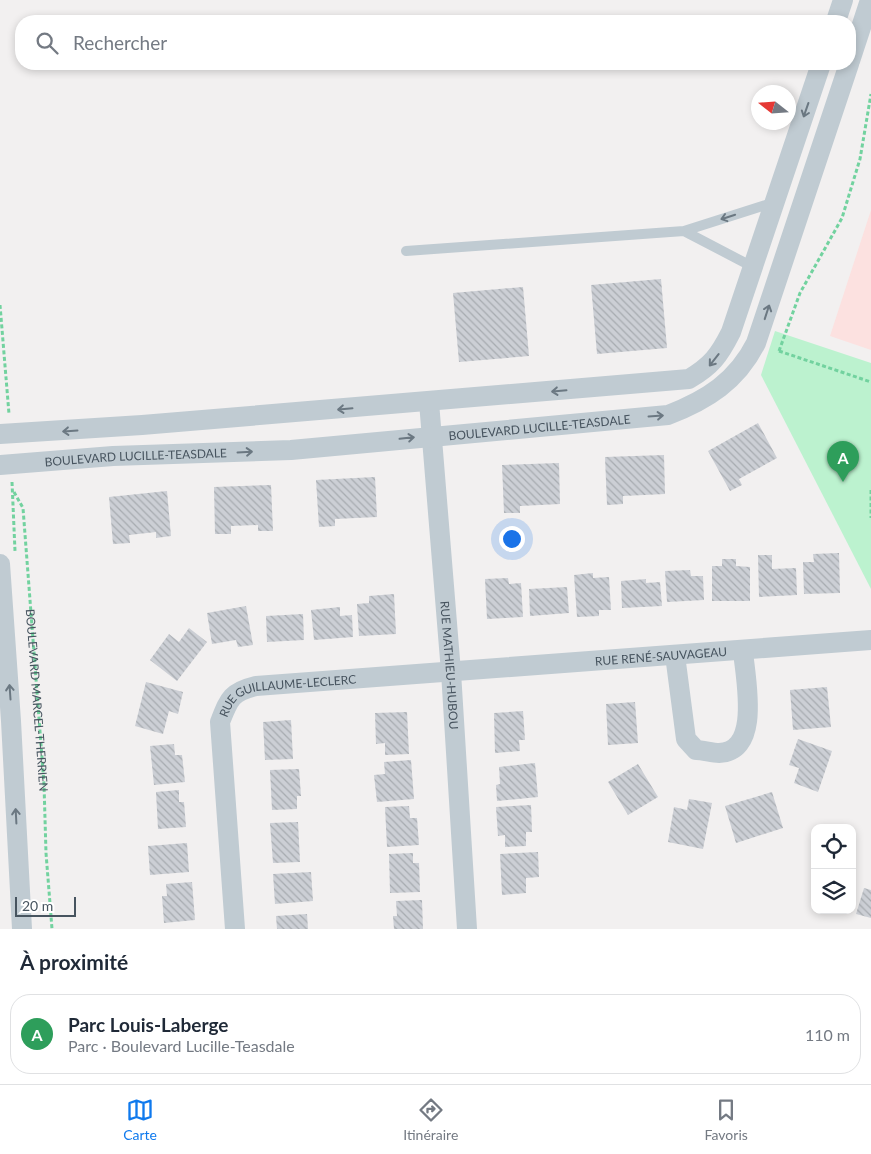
<!DOCTYPE html>
<html lang="fr">
<head>
<meta charset="utf-8">
<style>
  :root { --surface:#fff; --page:#f2f2f3; --text:#1f2937; --muted:#747a83; --line:#e0e1e3; --accent:#0f79ed }
  body { margin:0; font-family:Lato,sans-serif; background:var(--page); color:var(--text) }
  .controls { position:absolute; right:15px; bottom:15px; display:grid; overflow:hidden; border-radius:10px; box-shadow:0 2px 8px #0003 }
  .controls button { width:45px; height:45px; display:grid; place-items:center; padding:0; border:0; border-bottom:1px solid var(--line); background:var(--surface); color:var(--text); font:25px sans-serif }
  .compass { position:absolute; left:751px; top:85px; width:45px; height:45px; border-radius:50%; background:var(--surface); box-shadow:0 2px 8px #0003; rotate:287deg }
  .scale { position:absolute; left:15px; bottom:12px; width:61px; box-sizing:border-box; padding-left:5px; border:2px solid #47545f; border-top:0; font-size:14px; line-height:18px; white-space:nowrap; color:#47545f; -webkit-text-stroke:4px #fff; paint-order:stroke }
  .you { position:absolute; left:511px; top:538px; width:18px; height:18px; margin:-12px; border:4px solid #fff; border-radius:50%; background:#1a73e8; box-shadow:0 0 0 8px #1a73e833 }
  .badge { display:grid; place-items:center; width:32px; height:32px; border-radius:50%; background:var(--accent); color:#fff; font-size:16px; font-weight:700 }
  .pin { position:absolute; translate:-50% -41px; filter:drop-shadow(0 1px 2px #0008) }
  .pin::after { content:''; position:absolute; top:26px; width:18px; height:15px; background:inherit; clip-path:polygon(0 0,100% 0,50% 100%) }
  .list { margin:0; padding:0; list-style:none }
  h2 { display:flex; justify-content:space-between; align-items:center; height:65px; margin:0; padding:0 20px; font-size:21px }
  h2 small { font-size:16px; font-weight:400; color:var(--muted) }
  .list li { display:grid; grid-template-columns:32px 1fr auto; gap:15px; align-items:center; box-sizing:border-box; height:80px; margin:0 10px 10px; padding:0 10px; border:1px solid var(--line); border-radius:20px }
  .list b { display:block; font-size:19px; white-space:nowrap }
  .list p { margin:0; font-size:16px; white-space:nowrap; color:var(--muted) }
  .list em { font-size:16px; font-style:normal; color:var(--muted) }
  .icon { flex:none; width:28px; height:28px; fill:none; stroke:currentColor; stroke-width:2; stroke-linecap:round; stroke-linejoin:round }
  .map { position:relative; flex:none; width:871px; height:929px; overflow:hidden }
  .search { position:absolute; background:var(--surface); box-shadow:0 2px 8px #0003; left:15px; right:15px; top:15px; height:55px; display:flex; align-items:center; gap:12px; box-sizing:border-box; padding:0 18px; border-radius:20px; color:var(--muted); font-size:19px }
  .sheet { height:155px; background:var(--surface) }
  nav { display:flex; justify-content:space-around; align-items:center; box-sizing:border-box; height:70px; border-top:1px solid var(--line); background:var(--surface); font-size:14px; color:var(--muted) }
  nav a { display:grid; justify-items:center; gap:2px }
  nav .on { color:var(--accent) }
  .map>svg:first-child { display:block }
  .medical { fill:#fce1e0 }
  .green { fill:#bcf2cf }
  .building { fill:url(#building-back-hatch) }
  .lines { fill:none; stroke-linecap:round; stroke-linejoin:round }
  .path { stroke:#72d29f; stroke-width:3; stroke-dasharray:4 2.5; stroke-linecap:butt }
  .lane { stroke:#c0cbd2; stroke-width:10 }
  .street { stroke:#c0cbd2; stroke-width:20 }
  .oneway { stroke:#6b7882 }
  .labels { text-anchor:middle; dominant-baseline:central; stroke-width:4; stroke-linejoin:round; paint-order:stroke }
  .street-label { font-size:12px; fill:#47545f; stroke:#fff }
</style>
</head>
<body>
<div class="map">
<svg width="871" height="929" viewBox="0 0 871 929">
  <defs>
    <pattern id="building-back-hatch" width="6" height="6" patternUnits="userSpaceOnUse" patternTransform="scale(1.25)"><rect width="6" height="6" fill="#cccfd5"/><path d="M-1 5l2 2M0 0l6 6M5-1l2 2" fill="none" stroke="#a7abb0"/></pattern>
  </defs>
  <rect width="100%" height="100%" fill="#f2f0f0"/>
  <!-- medical -->
  <path class="medical" d="M871,210V350L830,336Z"/>
  <!-- green -->
  <path class="green" d="M775,331L871,363V589L761,375Z"/>
  <!-- building -->
  <path class="building" d="M661,279L667,348L597,354L591,285Z
    M523,287L529,356L459,362L453,293Z
    M758,423L777,458L739,479L742,485L730,491L708,451Z
    M664,455L665,494L623,496V504L607,505L605,457Z
    M559,463L560,504L520,506V513H504L502,465Z
    M375,477L377,517L335,519V526L319,527L316,480Z
    M271,485L273,531H258V525L231,526V534H215L214,487Z
    M167,491L171,536L156,538V532L129,535L130,543L113,544L109,497Z
    M839,553L840,593L804,594L803,562H814L813,554Z
    M758,555H772V569L796,568L797,595L759,597Z
    M722,559H736V566L750,567V601H712V566H722Z
    M690,570L691,576H703L704,600L667,602L665,571Z
    M593,573V578L609,577L611,610H599V616L577,617L574,575Z
    M508,578L509,584L521,583L523,617L487,619L485,579Z
    M646,579V583L660,582L662,606L622,608L621,581Z
    M567,587L569,613L530,616L529,589Z
    M394,594L396,634L359,636L357,604L369,603V596Z
    M246,606L253,645L238,647L236,640L212,644L207,613Z
    M340,607V616L352,615L353,637L314,640L311,610Z
    M303,614L304,640L267,642L266,616Z
    M189,628L207,642L177,681L150,660L169,634L179,642Z
    M146,682L183,692L178,714L169,711L163,734L135,726Z
    M827,687L831,727L793,730L790,690Z
    M635,702L638,743L608,745L606,704Z
    M523,711L525,740H519L520,751L495,753L494,713Z
    M407,712L409,754L385,755V743L376,744L375,713Z
    M291,720L293,759L265,760L263,722Z
    M798,739L832,751L818,792L794,783L799,768L789,765Z
    M174,744L175,755H182L185,782L154,785L150,746Z
    M411,760L414,799L377,802L374,775L385,774L384,762Z
    M535,763L538,797L497,801L496,785L500,784L499,767Z
    M638,764L658,797L628,815L608,782Z
    M299,769L301,796H297V809L272,810L270,770Z
    M179,790V802H184L186,827L158,829L156,792Z
    M772,792L783,828L736,843L725,806Z
    M689,799L712,803L703,849L668,842L674,807L687,810Z
    M531,805L532,832H526V846L505,847V835L498,836L496,807Z
    M409,806L410,818H417L419,845L387,847L385,807Z
    M298,822L300,862L273,863L270,823Z
    M187,843L189,872L150,875L148,846Z
    M538,852L539,877L526,878V893L502,895L500,854Z
    M413,853V863H419L420,892L390,893L389,854Z
    M311,872L313,901L275,904L273,874Z
    M192,882L195,920L164,923L162,896H167L166,884Z
    M864,888L871,890V918L856,914Z
    M422,900L423,929H394L393,916H397L396,901Z
    M307,914L308,929H277L276,916Z"/>
  <g class="lines">
    <!-- path -->
    <g class="path">
      <path d="M0,305L9,414"/>
      <path d="M779,351L800,293L842,218L860,159L871,94"/>
      <path d="M779,351L871,382"/>
      <path d="M12,482L15,551"/>
      <path d="M871,490V518"/>
      <path id="s1" d="M14,492L23,508L44,784L46,853L52,929"/>
    </g>
    <!-- lane -->
    <path class="lane" d="M406,251L684,231
      M753,267L684,231L775,202"/>
    <!-- street -->
    <g class="street">
      <path d="M836,21L843,0"/>
      <path d="M850,61L870,0"/>
      <path id="s2" d="M429,402L451,672L467,929"/>
      <path d="M0,434L142,425L689,379C711,366 719,356 731,332L821,64"/>
      <path id="s3" d="M0,465L113,456L291,450L668,415C707,400 737,381 756,343L849,64"/>
      <path d="M0,564L11,721L22,929"/>
      <path d="M675,655L686,739L696,750C703,750 712,753 719,753C762,752 745,677 743,651"/>
      <path id="s4" d="M235,929L220,722C229,699 231,692 256,686L871,640"/>
    </g>
  </g>
  <!-- one-way arrows -->
  <defs><path id="oneway-shaft" d="M-6 0H5M1.5-3L5.5 0L1.5 3" fill="none" stroke-width="1.6" stroke-linecap="round" stroke-linejoin="round" transform="scale(1.25)"/></defs>
  <g class="oneway">
    <use href="#oneway-shaft" transform="translate(806 110) rotate(109)"/>
    <use href="#oneway-shaft" transform="translate(728 217) rotate(162)"/>
    <use href="#oneway-shaft" transform="translate(767 312) rotate(-72)"/>
    <use href="#oneway-shaft" transform="translate(714 360) rotate(128)"/>
    <use href="#oneway-shaft" transform="translate(559 391) rotate(175)"/>
    <use href="#oneway-shaft" transform="translate(345 409) rotate(175)"/>
    <use href="#oneway-shaft" transform="translate(656 416) rotate(-4)"/>
    <use href="#oneway-shaft" transform="translate(70 431) rotate(176)"/>
    <use href="#oneway-shaft" transform="translate(407 438) rotate(-6)"/>
    <use href="#oneway-shaft" transform="translate(245 452) rotate(-3)"/>
    <use href="#oneway-shaft" transform="translate(10 692) rotate(-94)"/>
    <use href="#oneway-shaft" transform="translate(16 816) rotate(-93)"/>
  </g>
  <g class="labels">
    <!-- street labels -->
    <g class="street-label">
      <text stroke="none"><textPath href="#s3" startOffset="541">BOULEVARD LUCILLE-TEASDALE</textPath></text>
      <text stroke="none"><textPath href="#s3" startOffset="136">BOULEVARD LUCILLE-TEASDALE</textPath></text>
      <text stroke="none"><textPath href="#s4" startOffset="668">RUE RENÉ-SAUVAGEAU</textPath></text>
      <text stroke="none"><textPath href="#s2" startOffset="264">RUE MATHIEU-HUBOU</textPath></text>
      <text stroke="none"><textPath href="#s4" startOffset="288">RUE GUILLAUME-LECLERC</textPath></text>
      <text stroke="none"><textPath href="#s1" startOffset="211">BOULEVARD MARCEL-THERRIEN</textPath></text>
    </g>
  </g>
</svg>
<div class="controls">
<button><svg class="icon" aria-label="locate" viewBox="0 0 24 24"><circle cx="12" cy="12" r="6"/><path d="M12 2v4M12 18v4M2 12h4M18 12h4"/></svg></button>
<button><svg class="icon" aria-label="layers" viewBox="0 0 24 24"><path d="M12 4l9 5-9 5-9-5zM3 14l9 5 9-5"/></svg></button>
</div>
<svg class="compass" viewBox="-18 -18 36 36"><path d="M0-13l5 13h-10z" fill="#e53935"/><path d="M0 13l5-13h-10z" fill="#747a83"/></svg>
<div class="scale">20 m</div>
<div class="you"></div>
<div class="pin badge" style="left:843px;top:482px;background:#2e9e5b">A</div>
<div class="search"><svg class="icon" aria-label="search" viewBox="0 0 24 24"><circle cx="10" cy="10" r="6"/><path d="M15 15l6 6"/></svg>Rechercher</div>
</div>
<section class="sheet">
<h2>À proximité<small></small></h2>
<ul class="list">
<li><span class="badge" style="background:#2e9e5b">A</span><div><b>Parc Louis-Laberge</b><p>Parc · Boulevard Lucille-Teasdale</p></div><em>110 m</em></li>
</ul>
</section>
<nav>
<a class="on"><svg class="icon" aria-label="map" viewBox="0 0 24 24"><path d="M3 6l6-2 6 2 6-2v14l-6 2-6-2-6 2zM9 4v14M15 6v14"/></svg>Carte</a>
<a><svg class="icon" aria-label="directions" viewBox="0 0 24 24"><path d="M12 3l9 9-9 9-9-9zM9 14v-3h6M13 9l2 2-2 2"/></svg>Itinéraire</a>
<a><svg class="icon" aria-label="saved" viewBox="0 0 24 24"><path d="M7 4h10v16l-5-4-5 4z"/></svg>Favoris</a>
</nav>
</body>
</html>
